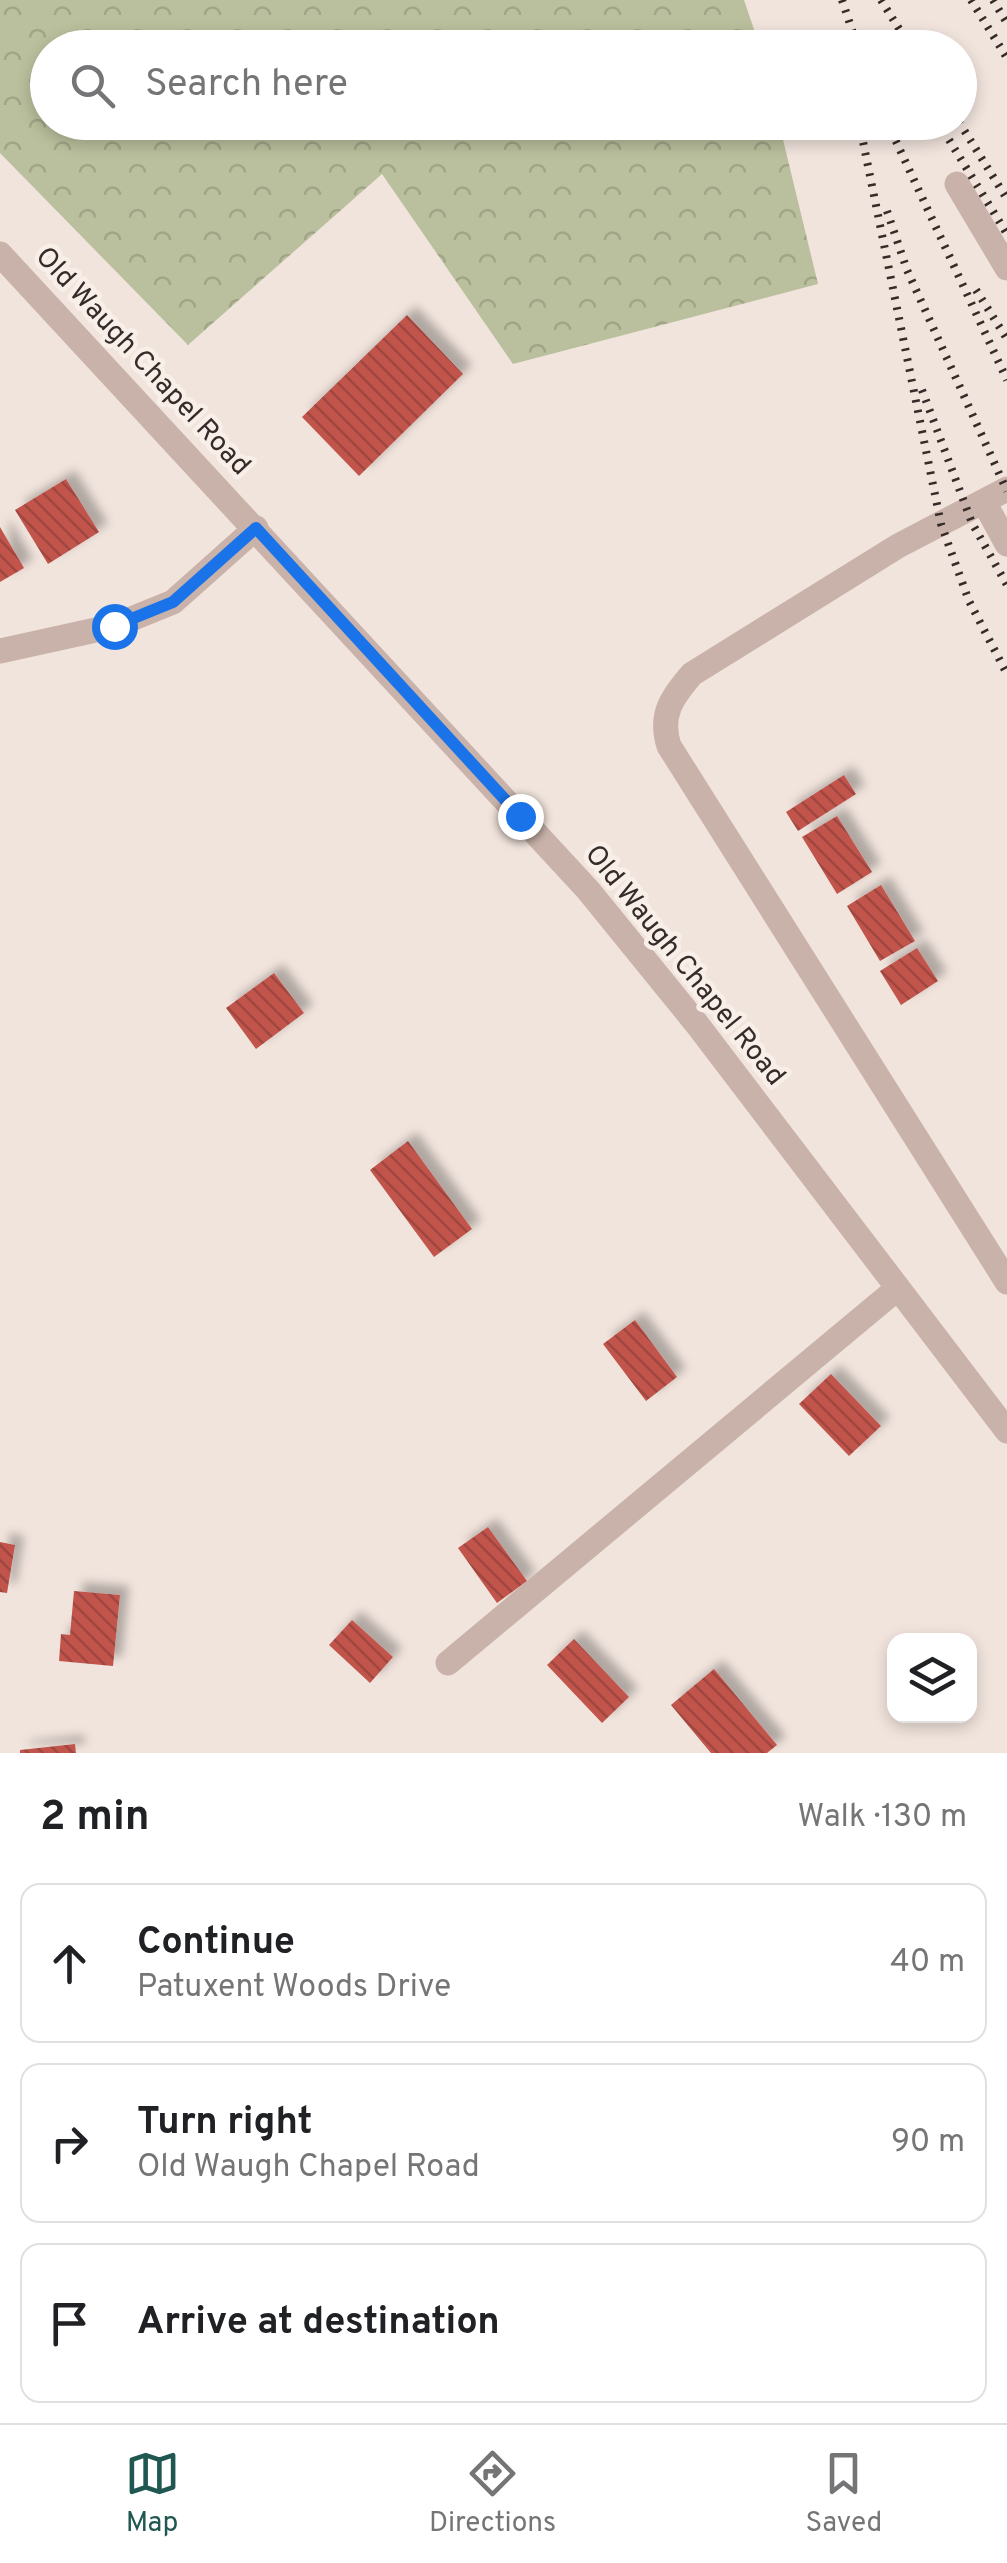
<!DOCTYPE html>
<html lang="en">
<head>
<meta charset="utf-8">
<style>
  :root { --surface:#fff; --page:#f2f2f2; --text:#202124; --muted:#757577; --line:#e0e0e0; --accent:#205751 }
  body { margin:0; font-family:Overpass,sans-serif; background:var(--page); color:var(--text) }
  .controls { position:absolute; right:30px; bottom:30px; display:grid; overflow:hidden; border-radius:20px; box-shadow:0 5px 15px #0003 }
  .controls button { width:90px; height:90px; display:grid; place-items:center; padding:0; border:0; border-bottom:2px solid var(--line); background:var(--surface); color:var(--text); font:50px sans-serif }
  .stop { position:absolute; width:30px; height:30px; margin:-22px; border:8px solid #1a73e8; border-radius:50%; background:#fff }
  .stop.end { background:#1a73e8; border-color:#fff; box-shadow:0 2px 10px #0008 }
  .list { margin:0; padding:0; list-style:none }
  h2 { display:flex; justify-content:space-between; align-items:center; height:130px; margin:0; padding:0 40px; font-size:42px }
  h2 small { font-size:32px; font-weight:400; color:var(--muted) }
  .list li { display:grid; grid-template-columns:65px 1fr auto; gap:30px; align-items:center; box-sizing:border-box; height:160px; margin:0 20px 20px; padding:0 20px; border:2px solid var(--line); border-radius:20px }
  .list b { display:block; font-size:38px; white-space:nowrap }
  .list p { margin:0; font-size:32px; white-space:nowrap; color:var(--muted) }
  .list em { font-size:32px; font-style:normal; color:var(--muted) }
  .icon { flex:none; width:55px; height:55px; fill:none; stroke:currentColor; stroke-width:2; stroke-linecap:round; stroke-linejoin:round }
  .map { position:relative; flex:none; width:1007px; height:1753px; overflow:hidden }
  .search { position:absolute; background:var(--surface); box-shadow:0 5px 15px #0003; left:30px; right:30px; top:30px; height:110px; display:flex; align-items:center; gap:25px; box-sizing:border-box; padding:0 35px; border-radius:55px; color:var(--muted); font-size:38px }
  .sheet { height:670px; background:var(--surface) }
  nav { display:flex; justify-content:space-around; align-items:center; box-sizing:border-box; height:140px; border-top:2px solid var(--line); background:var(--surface); font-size:28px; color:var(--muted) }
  nav a { display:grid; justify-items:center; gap:5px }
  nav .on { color:var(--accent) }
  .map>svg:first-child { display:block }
  .forest { fill:url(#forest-crowns) }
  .building { fill:url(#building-back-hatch); filter:url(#shadow) }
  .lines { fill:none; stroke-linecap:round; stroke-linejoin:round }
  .minor { stroke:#c9b2a9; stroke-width:25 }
  .rail { stroke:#362b29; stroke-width:8; stroke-dasharray:2.5 8; stroke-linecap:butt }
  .route { stroke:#1a73e8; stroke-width:12 }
  .labels { text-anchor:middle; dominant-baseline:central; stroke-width:9; stroke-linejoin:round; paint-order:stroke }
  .street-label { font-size:28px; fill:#362b29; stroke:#f9efe9 }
</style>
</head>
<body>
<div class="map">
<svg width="1007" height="1753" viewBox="0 0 1007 1753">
  <defs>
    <pattern id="forest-crowns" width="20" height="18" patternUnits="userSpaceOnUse" patternTransform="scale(2.5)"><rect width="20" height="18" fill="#bac09d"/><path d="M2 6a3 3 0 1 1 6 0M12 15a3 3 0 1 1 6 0" fill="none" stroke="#a0a587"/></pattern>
    <pattern id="building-back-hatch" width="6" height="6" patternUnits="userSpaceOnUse" patternTransform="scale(2.5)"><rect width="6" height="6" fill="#c2544b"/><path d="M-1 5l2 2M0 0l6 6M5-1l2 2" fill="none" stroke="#9e463e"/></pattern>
    <filter id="shadow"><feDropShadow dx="9" dy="-9" stdDeviation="5" flood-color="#0004"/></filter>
  </defs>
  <rect width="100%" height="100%" fill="#f1e4dd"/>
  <!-- forest -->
  <path class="forest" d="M0,0H744L760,47L48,48V122L779,123L818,284L513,364L382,174L188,345L0,153Z"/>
  <!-- building -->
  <path class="building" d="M407,315L463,374L359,476L302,417Z
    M66,479L99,532L48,564L15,510Z
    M0,527L24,568L0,582Z
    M844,775L856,794L798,831L786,812Z
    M837,816L872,872L837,894L802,837Z
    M881,885L915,941L880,961L847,906Z
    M917,948L938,981L901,1005L880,971Z
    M274,973L304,1013L256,1049L226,1008Z
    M408,1141L472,1229L434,1257L370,1170Z
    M635,1320L677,1377L646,1401L603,1344Z
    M831,1374L881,1426L849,1456L799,1404Z
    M488,1527L527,1581L497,1603L458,1548Z
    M0,1542L15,1545L7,1593L0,1592Z
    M74,1591L120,1595L113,1666L59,1661L61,1634L70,1635Z
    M352,1620L393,1657L370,1683L329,1645Z
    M574,1639L629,1697L602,1723L547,1665Z
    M714,1669L777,1745L767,1753H711L671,1705Z
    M75,1744L76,1753H20V1750Z"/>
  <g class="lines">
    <!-- minor -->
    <path class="minor" d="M957,184L1007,268
      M0,254L588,890L696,1023L1007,1431
      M1007,489L898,546L692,674C672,697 659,715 669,746L1007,1282
      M984,502L1007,544
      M0,651L114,626L173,602L256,528
      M448,1663L898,1288"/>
    <!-- rail -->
    <path class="rail" d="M842,0L858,48
      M881,0L911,48
      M971,0L1007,58
      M993,0L1007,23
      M859,122L941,524L969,601L1007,674
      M887,122L1007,380
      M938,122L1007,234
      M959,122L1007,199
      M887,211L907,270L1007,491
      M976,290L1007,339
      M922,390L972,523L1007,585"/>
  </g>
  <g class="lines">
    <!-- route -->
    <path class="route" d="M114,626L173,602L256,528L520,816"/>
  </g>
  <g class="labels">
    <!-- street labels -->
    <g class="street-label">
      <text transform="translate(142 362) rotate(47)">Old Waugh Chapel Road</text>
      <text transform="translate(684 966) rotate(51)">Old Waugh Chapel Road</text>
    </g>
  </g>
</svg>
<div class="controls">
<button><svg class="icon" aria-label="layers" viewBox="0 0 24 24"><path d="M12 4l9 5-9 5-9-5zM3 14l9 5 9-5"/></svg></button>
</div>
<div class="stop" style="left:114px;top:626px"></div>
<div class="stop end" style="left:520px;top:816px"></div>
<div class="search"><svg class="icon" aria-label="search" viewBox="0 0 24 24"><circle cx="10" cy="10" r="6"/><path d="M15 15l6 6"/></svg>Search here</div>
</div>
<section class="sheet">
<h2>2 min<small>Walk · 130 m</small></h2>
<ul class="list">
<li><svg class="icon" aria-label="ahead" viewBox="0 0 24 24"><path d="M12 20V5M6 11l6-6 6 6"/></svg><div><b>Continue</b><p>Patuxent Woods Drive</p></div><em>40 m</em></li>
<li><svg class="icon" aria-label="right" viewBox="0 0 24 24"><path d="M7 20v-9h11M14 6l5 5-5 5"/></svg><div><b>Turn right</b><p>Old Waugh Chapel Road</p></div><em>90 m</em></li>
<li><svg class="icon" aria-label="arrive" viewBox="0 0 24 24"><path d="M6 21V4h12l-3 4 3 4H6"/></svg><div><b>Arrive at destination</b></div></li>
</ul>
</section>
<nav>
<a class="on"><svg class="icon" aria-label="map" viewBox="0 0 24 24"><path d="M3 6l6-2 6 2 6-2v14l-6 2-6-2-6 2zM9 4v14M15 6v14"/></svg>Map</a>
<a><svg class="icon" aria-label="directions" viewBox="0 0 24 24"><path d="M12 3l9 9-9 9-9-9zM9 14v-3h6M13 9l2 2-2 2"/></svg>Directions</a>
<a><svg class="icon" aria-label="saved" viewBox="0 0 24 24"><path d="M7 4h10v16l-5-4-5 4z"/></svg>Saved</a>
</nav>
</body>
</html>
